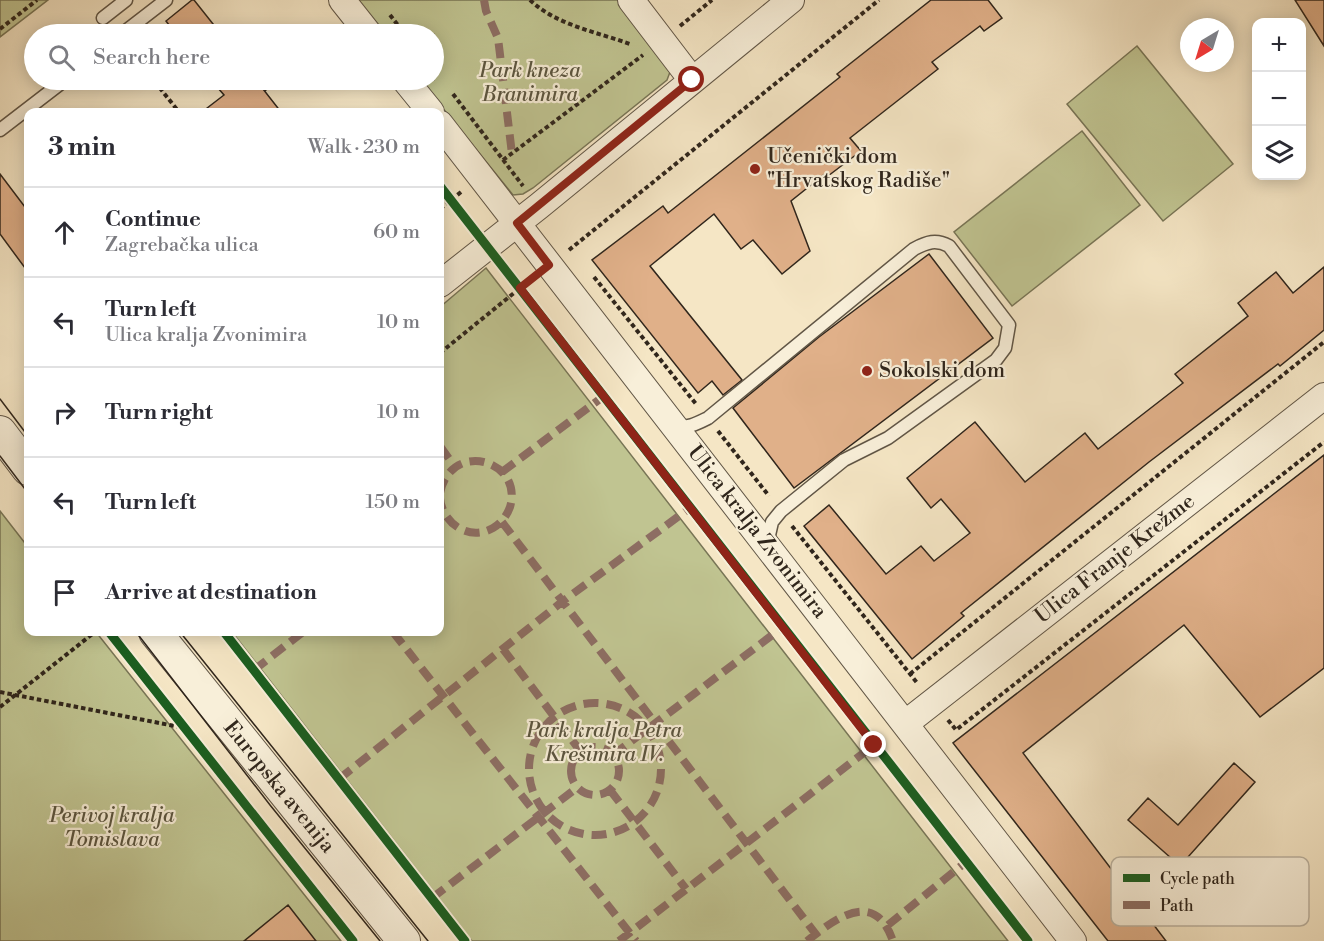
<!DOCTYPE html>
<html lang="en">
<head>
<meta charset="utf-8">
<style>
  :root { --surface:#fff; --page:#f7f7f7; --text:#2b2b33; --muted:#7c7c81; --line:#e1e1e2 }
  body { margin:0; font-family:"Libre Bodoni",serif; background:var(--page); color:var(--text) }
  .controls { position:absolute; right:18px; top:18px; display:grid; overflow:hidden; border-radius:12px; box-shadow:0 3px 15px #0003 }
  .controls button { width:54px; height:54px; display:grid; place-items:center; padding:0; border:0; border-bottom:2px solid var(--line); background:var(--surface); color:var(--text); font:30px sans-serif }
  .compass { position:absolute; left:1180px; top:18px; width:54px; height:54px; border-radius:50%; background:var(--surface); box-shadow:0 3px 15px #0003; rotate:218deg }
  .stop { position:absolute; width:18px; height:18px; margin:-14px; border:4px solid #8f2418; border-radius:50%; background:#fff }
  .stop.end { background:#8f2418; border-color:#fff; box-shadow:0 2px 6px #0008 }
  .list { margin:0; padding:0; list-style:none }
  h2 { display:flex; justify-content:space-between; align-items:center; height:78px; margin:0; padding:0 24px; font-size:26px }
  h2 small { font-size:20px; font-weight:400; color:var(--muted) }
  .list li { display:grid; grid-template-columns:39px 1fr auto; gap:18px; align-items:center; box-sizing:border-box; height:90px; padding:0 24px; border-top:2px solid var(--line) }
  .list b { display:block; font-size:22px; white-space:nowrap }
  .list p { margin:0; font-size:20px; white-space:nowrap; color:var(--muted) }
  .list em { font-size:20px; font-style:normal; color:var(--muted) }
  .icon { flex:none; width:33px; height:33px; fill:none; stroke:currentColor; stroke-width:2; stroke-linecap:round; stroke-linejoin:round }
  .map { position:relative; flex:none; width:1324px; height:941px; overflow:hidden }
  .search { position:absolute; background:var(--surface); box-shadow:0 3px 15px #0003; left:24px; top:24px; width:420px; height:66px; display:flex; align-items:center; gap:15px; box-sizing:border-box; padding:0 21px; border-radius:33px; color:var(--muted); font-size:22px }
  .panel { position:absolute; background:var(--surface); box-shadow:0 3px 15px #0003; left:24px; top:108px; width:420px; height:528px; border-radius:12px }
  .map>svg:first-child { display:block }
  .green { fill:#c0c491; stroke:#787556; stroke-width:1.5 }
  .building { fill:#e0b089; stroke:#30261c; stroke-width:1.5 }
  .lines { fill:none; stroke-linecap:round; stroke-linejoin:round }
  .service-casing { stroke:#615646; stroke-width:15 }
  .minor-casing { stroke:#615646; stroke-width:28 }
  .tertiary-casing { stroke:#615646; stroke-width:34 }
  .path { stroke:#30261c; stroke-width:4; stroke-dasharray:4.5 3; stroke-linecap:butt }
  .service { stroke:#f8efd9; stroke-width:12 }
  .minor { stroke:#f8efd9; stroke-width:26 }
  .tertiary { stroke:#f8efd9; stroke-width:32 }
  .tram { stroke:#30261c; stroke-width:1.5 }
  .quiet { stroke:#8d6e63; stroke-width:8; stroke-dasharray:15 8; stroke-linecap:butt }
  .cycleway-casing { stroke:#f8efd9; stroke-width:13 }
  .cycleway { stroke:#1b5e20; stroke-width:9 }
  .route { stroke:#8f2418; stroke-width:8 }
  .poi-dot { fill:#8f2418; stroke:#f8efd9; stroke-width:2 }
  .labels { text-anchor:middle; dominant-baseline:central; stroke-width:4.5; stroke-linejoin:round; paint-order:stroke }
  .park-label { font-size:21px; font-style:italic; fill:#5b553f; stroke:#f8efd9 }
  .poi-label { font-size:21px; fill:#30261c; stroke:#f8efd9; text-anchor:start }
  .street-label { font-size:21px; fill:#30261c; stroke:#f8efd9 }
  .key { fill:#f8efd9; stroke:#bcb3a0; stroke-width:1.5 }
  .key-label { font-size:16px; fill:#30261c }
</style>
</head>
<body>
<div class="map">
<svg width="1324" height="941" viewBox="0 0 1324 941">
  <rect width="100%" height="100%" fill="#f5e6c5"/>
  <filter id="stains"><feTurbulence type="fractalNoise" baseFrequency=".00333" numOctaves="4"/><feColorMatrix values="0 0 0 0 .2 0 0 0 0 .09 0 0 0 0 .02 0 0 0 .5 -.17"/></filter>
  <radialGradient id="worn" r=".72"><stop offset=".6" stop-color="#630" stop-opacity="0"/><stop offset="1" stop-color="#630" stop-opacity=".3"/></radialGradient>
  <!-- green -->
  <path class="green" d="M0,0H48L0,37Z
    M357,0H618L667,63L670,72L667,80L533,188L523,194L513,195L420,80H434V34H385Z
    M1137,46L1233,164L1163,221L1067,104Z
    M1082,131L1140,205L1012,306L954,232Z
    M486,268L1008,941H472L232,632H440V307Z
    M0,511L28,547V632H96L341,941H0Z"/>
  <!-- building -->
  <path class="building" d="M192,0H194L221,34H176L166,21Z
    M931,0H988L1002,18L984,31L980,26L932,62L938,69L850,138L861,151L828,176L826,173L791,201L810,251L782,274L753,240L741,249L714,214L650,266L742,380L723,395L712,381L698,393L592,260L663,206L668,213L840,77L837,74Z
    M1295,0H1324V46Z
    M211,80H256L281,112H202L224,95Z
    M0,174L28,211V272L0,234Z
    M929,254L993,338L794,488L733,408L819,337Z
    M1324,267V330L1280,366L1278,364L1149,462L961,613L964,616L912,659L804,526L829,505L886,574L921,546L934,561L970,533L941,499L931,508L907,478L975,422L1025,482L1085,433L1098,449L1183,383L1175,374L1248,316L1238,303L1276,272L1293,293Z
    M1324,455V668L1260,717L1184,625L1023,753L1166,941H1108L953,743Z
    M1234,763L1255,782L1180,866L1128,820L1148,798L1178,825Z
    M288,905L316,941H244Z"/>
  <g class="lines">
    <!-- service casing -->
    <g class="service-casing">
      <path id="service" d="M103,18L126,0
        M122,34L166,0
        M0,130L65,80
        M676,426C689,428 696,424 708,418L914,249C927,242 936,239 949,246L1009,325L1005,348L996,360L888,438L844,460L781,511L772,522L767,544"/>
    </g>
    <!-- minor casing -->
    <g class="minor-casing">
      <path id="minor" d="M342,0L369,34
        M631,0L692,80
        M405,80L431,112
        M440,124L1073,941
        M440,284L539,206L791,0
        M906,723L1324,396"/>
    </g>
    <!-- tertiary casing -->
    <g class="tertiary-casing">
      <path id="tertiary" d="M0,432L28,469
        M155,632L404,941"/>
    </g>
    <!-- path -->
    <path class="path" d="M530,0C556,25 597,32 630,44
      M390,15L405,34
      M680,26L712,0
      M0,29L37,0
      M155,82L179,112
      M264,90L277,80
      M453,94L523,186
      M503,160L643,55
      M440,209L461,192
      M569,250L879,0
      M594,277L696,404
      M440,353L530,280
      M718,431L769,496
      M792,526L918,684
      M910,674L1324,342
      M0,692L185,728
      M0,707L95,632
      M948,720L956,730L1324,442"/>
    <!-- service -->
    <use href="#service" class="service"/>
    <!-- minor -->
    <use href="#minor" class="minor"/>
    <!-- tertiary -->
    <use href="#tertiary" class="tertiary"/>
    <!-- tram -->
    <path class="tram" d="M0,399L28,436
      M0,456L28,493
      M136,632L270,805L380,941
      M180,632L428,941"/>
    <!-- quiet -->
    <path class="quiet" d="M484,0L486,11L498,38L512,154
      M440,446L455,467
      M502,472L604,396
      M440,493C451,439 524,460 510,507C507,515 502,523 493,528C469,542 442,523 440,498
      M502,522L821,941
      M393,632L636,941
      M503,649L581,752
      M254,670L303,632
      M529 769a66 66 0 1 1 132 0a66 66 0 1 1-132 0Z
      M571 771a24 24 0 1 1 48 0a24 24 0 1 1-48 0Z
      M613,755L783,627
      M339,779L563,601L690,508
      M610,790L686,889
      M432,898L578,787
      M888,925L966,862
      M619,941L874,745
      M807,941C837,917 875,889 893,941"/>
    <!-- cycleway casing -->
    <g class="cycleway-casing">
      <path id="cycleway" d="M440,186L1028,941
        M109,632L353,941
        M224,632L465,941"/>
    </g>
    <!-- cycleway -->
    <use href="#cycleway" class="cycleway"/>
  </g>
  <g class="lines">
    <!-- route -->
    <path class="route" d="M692,80L517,223L549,265L520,288L874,745"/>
  </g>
  <!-- markers -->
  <g class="poi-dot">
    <circle cx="755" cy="169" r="6"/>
    <circle cx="867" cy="371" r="6"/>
  </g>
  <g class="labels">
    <!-- park labels -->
    <g class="park-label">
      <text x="530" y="71">Park kneza<tspan x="530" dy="24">Branimira</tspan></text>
      <text x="604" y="731">Park kralja Petra<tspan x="604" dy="24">Krešimira IV.</tspan></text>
      <text x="112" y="816">Perivoj kralja<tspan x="112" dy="24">Tomislava</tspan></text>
    </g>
    <!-- poi labels -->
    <g class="poi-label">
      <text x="767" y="157">Učenički dom<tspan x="767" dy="24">"Hrvatskog Radiše"</tspan></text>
      <text x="879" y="371">Sokolski dom</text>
    </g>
    <!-- street labels -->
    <g class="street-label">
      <text transform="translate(757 532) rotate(52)">Ulica kralja Zvonimira</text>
      <text transform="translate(1115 559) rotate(-38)">Ulica Franje Krežme</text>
      <text transform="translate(279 787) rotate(51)">Europska avenija</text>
    </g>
  </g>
  <!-- legend -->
  <rect x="1111" y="857" width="198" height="69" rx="9" class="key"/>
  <rect x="1123" y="874" width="27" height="8" fill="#1b5e20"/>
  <rect x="1123" y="901" width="27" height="8" fill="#8d6e63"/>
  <g class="key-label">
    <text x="1160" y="884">Cycle path</text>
    <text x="1160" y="911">Path</text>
  </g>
  <rect width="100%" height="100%" filter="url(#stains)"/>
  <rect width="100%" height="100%" fill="url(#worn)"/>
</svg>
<div class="controls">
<button>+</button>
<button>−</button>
<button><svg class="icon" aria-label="layers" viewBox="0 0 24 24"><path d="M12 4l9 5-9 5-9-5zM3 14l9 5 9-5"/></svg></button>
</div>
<svg class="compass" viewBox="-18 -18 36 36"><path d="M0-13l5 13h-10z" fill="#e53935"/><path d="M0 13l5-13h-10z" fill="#7c7c81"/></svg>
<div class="stop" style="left:692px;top:80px"></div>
<div class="stop end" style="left:874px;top:745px"></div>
<div class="search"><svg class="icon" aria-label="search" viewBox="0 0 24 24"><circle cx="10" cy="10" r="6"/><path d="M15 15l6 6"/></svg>Search here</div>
<section class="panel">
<h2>3 min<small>Walk · 230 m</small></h2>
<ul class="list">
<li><svg class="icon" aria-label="ahead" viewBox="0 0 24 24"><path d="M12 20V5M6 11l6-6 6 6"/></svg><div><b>Continue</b><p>Zagrebačka ulica</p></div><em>60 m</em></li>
<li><svg class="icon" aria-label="left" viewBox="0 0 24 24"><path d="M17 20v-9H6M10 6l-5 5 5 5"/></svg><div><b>Turn left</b><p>Ulica kralja Zvonimira</p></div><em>10 m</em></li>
<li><svg class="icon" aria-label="right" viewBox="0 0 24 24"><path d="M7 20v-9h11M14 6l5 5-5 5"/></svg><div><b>Turn right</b></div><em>10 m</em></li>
<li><svg class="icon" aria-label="left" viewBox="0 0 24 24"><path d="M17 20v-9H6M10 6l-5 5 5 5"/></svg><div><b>Turn left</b></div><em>150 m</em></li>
<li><svg class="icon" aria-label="arrive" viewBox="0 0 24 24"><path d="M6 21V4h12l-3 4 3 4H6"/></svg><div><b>Arrive at destination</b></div></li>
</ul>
</section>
</div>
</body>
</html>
